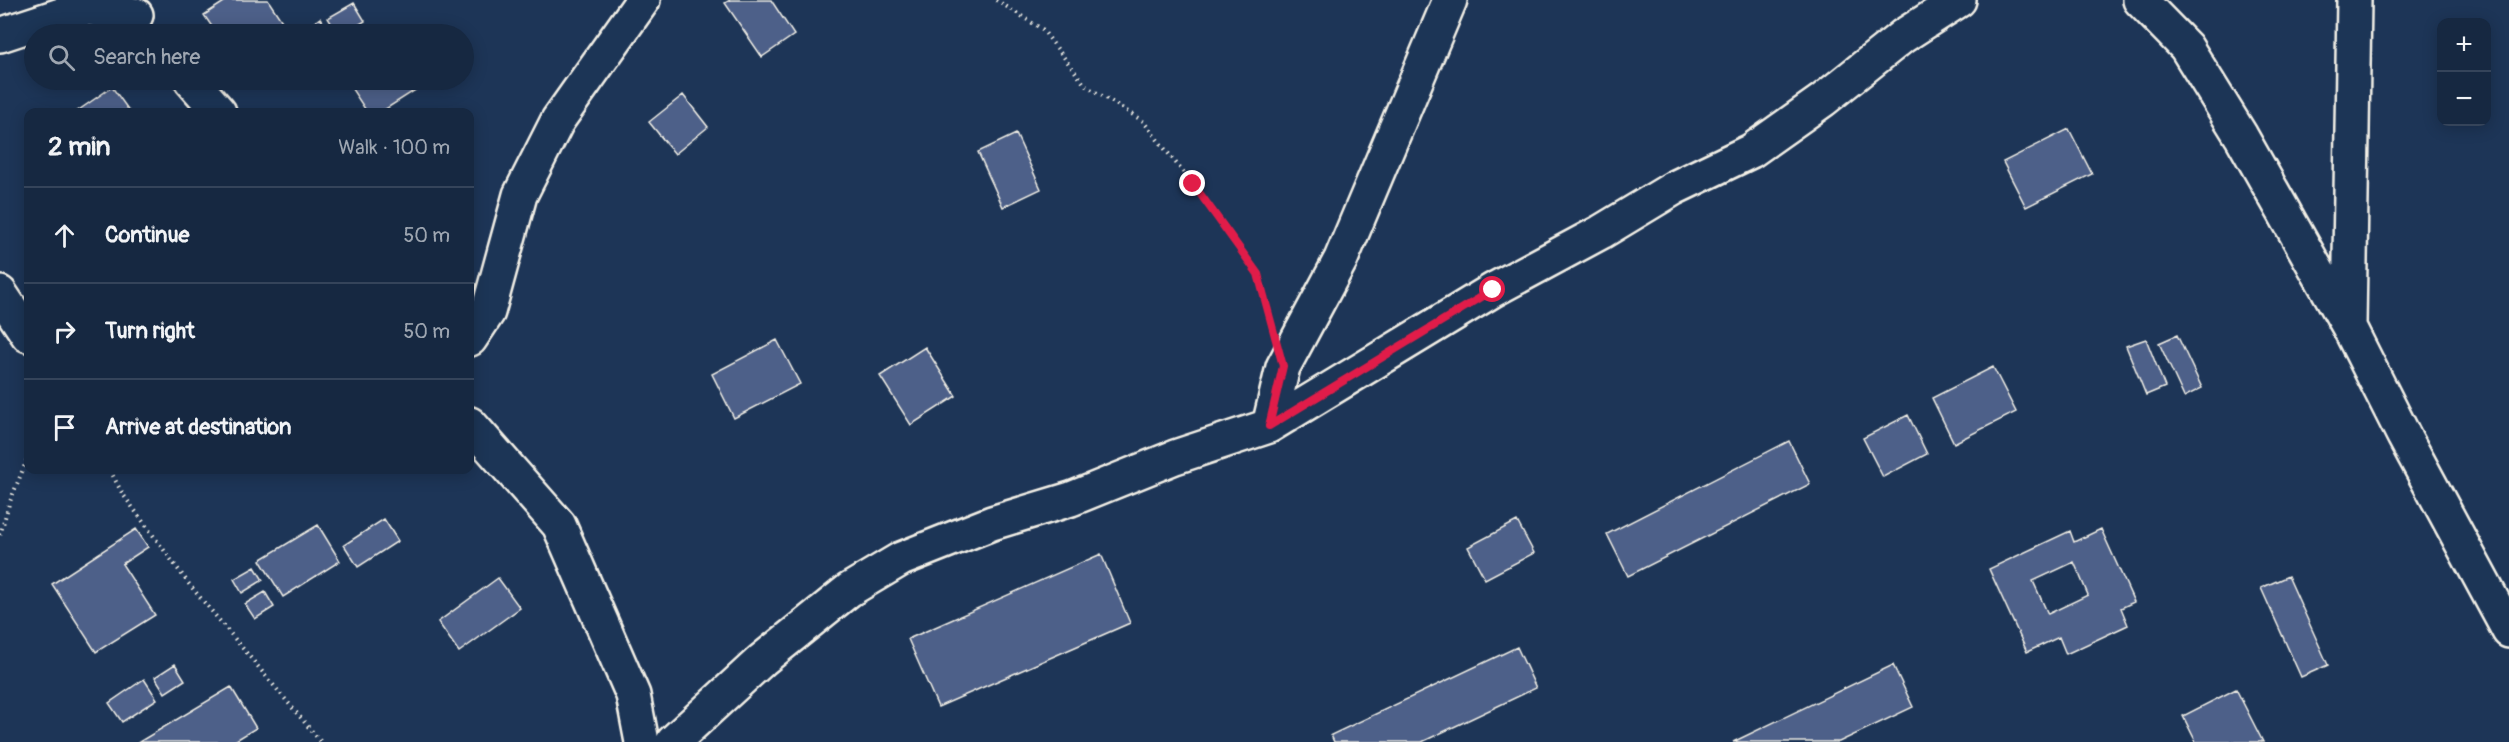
<!DOCTYPE html>
<html lang="en">
<head>
<meta charset="utf-8">
<style>
  :root { --surface:#162841; --page:#1f3048; --text:#f1f3f6; --muted:#9ea6b1; --line:#35445a }
  body { margin:0; font-family:Pangolin,sans-serif; background:var(--page); color:var(--text) }
  .controls { position:absolute; right:18px; top:18px; display:grid; overflow:hidden; border-radius:12px; box-shadow:0 3px 15px #0003 }
  .controls button { width:54px; height:54px; display:grid; place-items:center; padding:0; border:0; border-bottom:2px solid var(--line); background:var(--surface); color:var(--text); font:30px sans-serif }
  .stop { position:absolute; width:18px; height:18px; margin:-14px; border:4px solid #e11d48; border-radius:50%; background:#fff }
  .stop.end { background:#e11d48; border-color:#fff; box-shadow:0 2px 6px #0008 }
  .list { margin:0; padding:0; list-style:none }
  h2 { display:flex; justify-content:space-between; align-items:center; height:78px; margin:0; padding:0 24px; font-size:26px }
  h2 small { font-size:20px; font-weight:400; color:var(--muted) }
  .list li { display:grid; grid-template-columns:39px 1fr auto; gap:18px; align-items:center; box-sizing:border-box; height:96px; padding:0 24px; border-top:2px solid var(--line) }
  .list b { display:block; font-size:22px; white-space:nowrap }
  .list em { font-size:20px; font-style:normal; color:var(--muted) }
  .icon { flex:none; width:33px; height:33px; fill:none; stroke:currentColor; stroke-width:2; stroke-linecap:round; stroke-linejoin:round }
  .map { position:relative; flex:none; width:2509px; height:742px; overflow:hidden }
  .search { position:absolute; background:var(--surface); box-shadow:0 3px 15px #0003; left:24px; top:24px; width:450px; height:66px; display:flex; align-items:center; gap:15px; box-sizing:border-box; padding:0 21px; border-radius:33px; color:var(--muted); font-size:22px }
  .panel { position:absolute; background:var(--surface); box-shadow:0 3px 15px #0003; left:24px; top:108px; width:450px; height:366px; border-radius:12px }
  .map>svg:first-child { display:block }
  .building { fill:#4e6189; stroke:#f4f1e8; stroke-width:1.5; fill-rule:evenodd }
  .lines { fill:none; stroke-linecap:round; stroke-linejoin:round }
  .minor-casing { stroke:#f4f1e8; stroke-width:38 }
  .path { stroke:#f4f1e8; stroke-width:4; stroke-dasharray:1.5 4.5; stroke-linecap:butt }
  .minor { stroke:#1d3557; stroke-width:33 }
  .route { stroke:#e11d48; stroke-width:8 }
</style>
</head>
<body>
<div class="map">
<svg width="2509" height="742" viewBox="0 0 2509 742">
  <rect width="100%" height="100%" fill="#1d3557"/>
  <filter id="ink" filterUnits="userSpaceOnUse"><feTurbulence type="fractalNoise" baseFrequency=".0167" numOctaves="2"/><feDisplacementMap in="SourceGraphic" scale="12" xChannelSelector="R" yChannelSelector="G"/><feConvolveMatrix kernelMatrix="1 2 1 2 8 2 1 2 1" color-interpolation-filters="sRGB"/></filter>
  <g filter="url(#ink)">
    <!-- building -->
    <path class="building" d="M227,0H268L289,32L285,34H217L204,15Z
      M730,0H771L794,35L762,57L725,3Z
      M354,3L365,21L343,34H338L328,18Z
      M320,18L332,34H307L304,30Z
      M346,80H431L381,112H367Z
      M112,87L130,112H76Z
      M683,95L708,127L675,154L649,122Z
      M2069,129L2092,174L2026,207L2003,162Z
      M1016,134L1041,189L1003,207L978,152Z
      M2177,335L2202,388L2184,397L2159,343Z
      M2146,339L2165,387L2146,395L2126,346Z
      M777,340L800,384L734,418L712,374Z
      M925,347L956,396L911,425L880,376Z
      M1993,367L2016,412L1954,443L1932,398Z
      M1908,415L1927,454L1883,477L1863,438Z
      M1789,441L1810,484L1628,576L1607,534Z
      M384,519L398,541L358,567L344,545Z
      M1517,521L1534,553L1485,579L1468,547Z
      M318,525L340,561L283,597L260,560Z
      M136,529L148,547L122,564L155,615L96,652L52,584Z
      M2101,529L2134,602L2121,608L2128,625L2066,654L2059,637L2027,652L1989,569L2070,531L2074,542ZM2074,562L2088,595L2048,614L2033,581Z
      M1101,554L1130,623L938,707L908,639Z
      M255,567L263,580L242,593L234,579Z
      M2288,576L2328,665L2301,677L2261,588Z
      M498,578L520,608L459,652L438,622Z
      M265,592L274,607L255,619L245,604Z
      M1517,647L1536,688L1422,742H1334L1331,735Z
      M175,664L185,680L165,693L155,677Z
      M1893,665L1913,707L1839,742H1733Z
      M144,679L157,699L122,722L109,703Z
      M231,687L256,728L233,742H139Z
      M2236,689L2263,742H2196L2183,716Z"/>
    <g class="lines">
      <!-- minor casing -->
      <g class="minor-casing">
        <path id="minor" d="M1450,0L1341,259L1283,367L1269,426L1493,290L1601,232L1674,188L1751,151L1823,100L1903,36L1959,0
          M2140,0L2186,47L2241,136L2349,327L2404,436L2509,631
          M0,35L82,8L136,15
          M191,80L219,112
          M0,293L28,335
          M2349,325L2354,0
          M470,339L488,312L520,195L558,120L643,0
          M470,424L559,525L633,695L642,742
          M673,742L762,660L849,590L901,559L992,523L1071,499L1175,457L1269,426"/>
      </g>
      <!-- path -->
      <path class="path" d="M996,0L1042,29L1086,86L1143,121L1205,200L1258,274L1270,317
        M110,470L122,493L189,584L321,742
        M0,535L9,504L28,457"/>
      <!-- minor -->
      <use href="#minor" class="minor"/>
    </g>
  </g>
  <g class="lines" filter="url(#ink)">
    <!-- route -->
    <path class="route" d="M1193,184L1258,274L1283,366L1269,426L1493,290"/>
  </g>
</svg>
<div class="controls">
<button>+</button>
<button>−</button>
</div>
<div class="stop" style="left:1493px;top:290px"></div>
<div class="stop end" style="left:1193px;top:184px"></div>
<div class="search"><svg class="icon" aria-label="search" viewBox="0 0 24 24"><circle cx="10" cy="10" r="6"/><path d="M15 15l6 6"/></svg>Search here</div>
<section class="panel">
<h2>2 min<small>Walk · 100 m</small></h2>
<ul class="list">
<li><svg class="icon" aria-label="ahead" viewBox="0 0 24 24"><path d="M12 20V5M6 11l6-6 6 6"/></svg><div><b>Continue</b></div><em>50 m</em></li>
<li><svg class="icon" aria-label="right" viewBox="0 0 24 24"><path d="M7 20v-9h11M14 6l5 5-5 5"/></svg><div><b>Turn right</b></div><em>50 m</em></li>
<li><svg class="icon" aria-label="arrive" viewBox="0 0 24 24"><path d="M6 21V4h12l-3 4 3 4H6"/></svg><div><b>Arrive at destination</b></div></li>
</ul>
</section>
</div>
</body>
</html>
